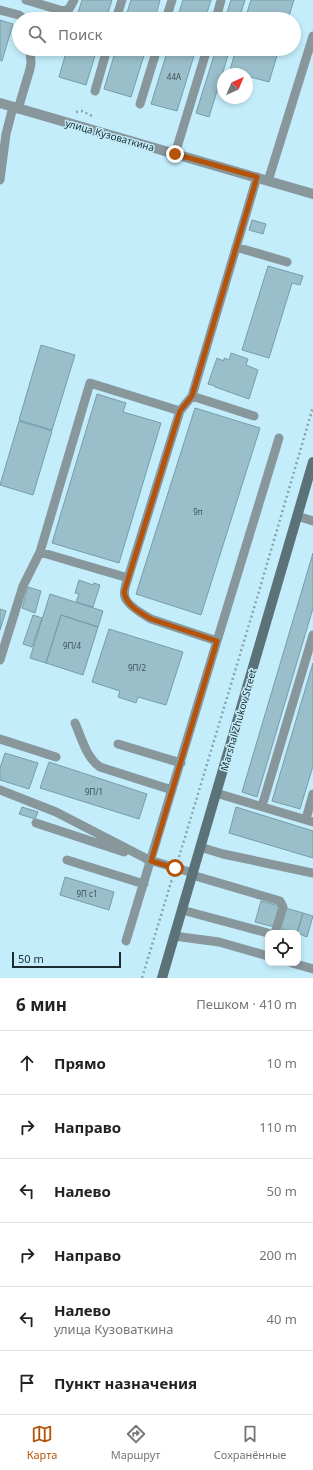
<!DOCTYPE html>
<html lang="ru">
<head>
<meta charset="utf-8">
<style>
  :root { --surface:#fff; --page:#f2f2f2; --text:#222; --muted:#767676; --line:#e0e0e0; --accent:#b45309 }
  body { margin:0; font-family:"Noto Sans",sans-serif; background:var(--page); color:var(--text) }
  .controls { position:absolute; right:12px; bottom:12px; display:grid; overflow:hidden; border-radius:8px; box-shadow:0 2px 6px #0003 }
  .controls button { width:36px; height:36px; display:grid; place-items:center; padding:0; border:0; border-bottom:1px solid var(--line); background:var(--surface); color:var(--text); font:20px sans-serif }
  .compass { position:absolute; left:217px; top:68px; width:36px; height:36px; border-radius:50%; background:var(--surface); box-shadow:0 2px 6px #0003; rotate:44deg }
  .scale { position:absolute; left:12px; bottom:10px; width:109px; box-sizing:border-box; padding-left:4px; border:2px solid #1c2c31; border-top:0; font-size:11px; line-height:14px; white-space:nowrap; color:#1c2c31; -webkit-text-stroke:3px #c4edfb; paint-order:stroke }
  .stop { position:absolute; width:12px; height:12px; margin:-9px; border:3px solid #b45309; border-radius:50%; background:#fff }
  .stop.end { background:#b45309; border-color:#fff; box-shadow:0 1px 4px #0008 }
  .list { margin:0; padding:0; list-style:none }
  h2 { display:flex; justify-content:space-between; align-items:center; height:52px; margin:0; padding:0 16px; font-size:17px }
  h2 small { font-size:13px; font-weight:400; color:var(--muted) }
  .list li { display:grid; grid-template-columns:26px 1fr auto; gap:12px; align-items:center; box-sizing:border-box; height:64px; padding:0 16px; border-top:1px solid var(--line) }
  .list b { display:block; font-size:15px; white-space:nowrap }
  .list p { margin:0; font-size:13px; white-space:nowrap; color:var(--muted) }
  .list em { font-size:13px; font-style:normal; color:var(--muted) }
  .icon { flex:none; width:22px; height:22px; fill:none; stroke:currentColor; stroke-width:2; stroke-linecap:round; stroke-linejoin:round }
  .map { position:relative; flex:none; width:313px; height:978px; overflow:hidden }
  .search { position:absolute; background:var(--surface); box-shadow:0 2px 6px #0003; left:12px; right:12px; top:12px; height:44px; display:flex; align-items:center; gap:10px; box-sizing:border-box; padding:0 14px; border-radius:22px; color:var(--muted); font-size:15px }
  .sheet { height:436px; background:var(--surface) }
  nav { display:flex; justify-content:space-around; align-items:center; box-sizing:border-box; height:56px; border-top:1px solid var(--line); background:var(--surface); font-size:11px; color:var(--muted) }
  nav a { display:grid; justify-items:center; gap:2px }
  nav .on { color:var(--accent) }
  .map>svg:first-child { display:block }
  .building { fill:#9abeca; stroke:#759da9 }
  .lines { fill:none; stroke-linecap:round; stroke-linejoin:round }
  .path { stroke:#84a3ae; stroke-width:2.5; stroke-dasharray:2 3; stroke-linecap:butt }
  .service { stroke:#88979c; stroke-width:9 }
  .minor { stroke:#88979c; stroke-width:10 }
  .secondary { stroke:#5c7279; stroke-width:10 }
  .route { stroke:#b45309; stroke-width:5 }
  .labels { text-anchor:middle; dominant-baseline:central; stroke-width:3; stroke-linejoin:round; paint-order:stroke }
  .number-label { font-size:8px; fill:#3c5057 }
  .street-label { font-size:10px; fill:#1c2c31; stroke:#c4edfb }
</style>
</head>
<body>
<div class="map">
<svg width="313" height="978" viewBox="0 0 313 978">
  <rect width="100%" height="100%" fill="#c4edfb"/>
  <!-- building -->
  <path class="building" d="M82,0H112L106,19H76Z
    M131,0H160L155,19H125Z
    M183,0H211L205,19H177Z
    M231,0H245L239,19H225Z
    M251,0H294L288,19H245Z
    M0,20L13,24L2,61L0,60Z
    M67,49H97L86,85L59,77Z
    M116,49H146L131,97L104,89Z
    M168,49H196L177,111L151,104Z
    M216,49H230L209,117L196,113Z
    M236,49H279L269,82L247,76V74H242L230,70Z
    M252,220L266,224L263,234L249,230Z
    M268,266L303,276L300,285L292,283L269,358L242,350Z
    M41,345L75,355L52,430L19,420Z
    M231,353L248,359L246,365L258,370L249,399L215,387V386L208,384L217,358L224,361V358L229,360Z
    M97,394L126,403L123,412L161,423L119,563L52,543Z
    M195,408L260,428L201,615L136,594Z
    M19,421L52,431L33,495L0,485Z
    M313,553V608L257,797L242,792Z
    M79,580L93,585L94,583L100,585L93,607L76,602L79,594L75,593Z
    M28,587L41,591L35,613L22,608Z
    M50,594L103,611L98,627L61,615L46,663L30,658Z
    M0,609L6,611L0,630Z
    M33,615L42,618L32,647L23,644Z
    M61,615L98,627L83,675L46,663Z
    M109,629L183,652L166,705L138,697L136,703L118,697L120,691L92,682Z
    M313,663V766L300,809L272,801Z
    M5,753L38,763L29,789L0,780V768Z
    M49,762L147,794L139,819L40,788Z
    M22,807L38,812L35,819L19,814Z
    M236,807L313,831V858L229,833Z
    M65,877L114,892L109,910L60,895Z
    M261,901L303,913L297,933L255,922Z
    M303,913L313,916L307,937L297,933Z"/>
  <g class="lines">
    <!-- path -->
    <path class="path" d="M76,112L82,111L94,117
      M179,857L257,598L313,407
      M142,978L172,879"/>
    <!-- service -->
    <path class="service" d="M26,0L63,11L69,9L74,0
      M0,10L19,15L24,19
      M116,19L122,0
      M166,19L172,0
      M216,19L221,0
      M95,91L107,49
      M140,104L157,49
      M18,109L30,69L31,63L30,49
      M175,154L207,49
      M0,180L6,134L13,107
      M268,181L313,36
      M236,247L287,262
      M192,396L254,416
      M297,516L313,521
      M40,552L128,578L180,411L192,396L257,177
      M217,641L279,438
      M0,660L23,586L40,552L90,383L180,411
      M75,723C82,739 86,757 100,767L172,790
      M0,739L56,757
      M118,744L181,763
      M0,790L56,812L151,861
      M216,793L313,822
      M262,806L313,635
      M306,819L313,794
      M36,823L124,852
      M200,847L223,854L313,873
      M146,859L193,873
      M67,860L144,884
      M192,875L280,901L283,907L276,930L274,933
      M182,910L268,933
      M174,936L219,942L268,956
      M126,941L217,641L151,619C144,615 127,605 125,597C123,591 126,584 128,578
      M292,963L313,969"/>
    <!-- minor -->
    <path class="minor" d="M0,103L313,194"/>
    <!-- secondary -->
    <path class="secondary" d="M162,978L313,462"/>
  </g>
  <g class="lines">
    <!-- route -->
    <path class="route" d="M175,154L257,177L192,396L180,411L124,592C126,605 140,613 151,619L217,641L151,861L175,868"/>
  </g>
  <g class="labels">
    <!-- number labels -->
    <g class="number-label">
      <text x="174" y="76">44А</text>
      <text x="198" y="511">9п</text>
      <text x="72" y="645">9П/4</text>
      <text x="137" y="667">9П/2</text>
      <text x="94" y="791">9П/1</text>
      <text x="87" y="893">9П с1</text>
    </g>
    <!-- street labels -->
    <g class="street-label">
      <text transform="translate(110 135) rotate(16)">улица Кузоваткина</text>
      <text transform="translate(238 720) rotate(-74)">Marshal Zhukov Street</text>
    </g>
  </g>
</svg>
<div class="controls">
<button><svg class="icon" aria-label="locate" viewBox="0 0 24 24"><circle cx="12" cy="12" r="6"/><path d="M12 2v4M12 18v4M2 12h4M18 12h4"/></svg></button>
</div>
<svg class="compass" viewBox="-18 -18 36 36"><path d="M0-13l5 13h-10z" fill="#e53935"/><path d="M0 13l5-13h-10z" fill="#767676"/></svg>
<div class="scale">50 m</div>
<div class="stop" style="left:175px;top:868px"></div>
<div class="stop end" style="left:175px;top:154px"></div>
<div class="search"><svg class="icon" aria-label="search" viewBox="0 0 24 24"><circle cx="10" cy="10" r="6"/><path d="M15 15l6 6"/></svg>Поиск</div>
</div>
<section class="sheet">
<h2>6 мин<small>Пешком · 410 m</small></h2>
<ul class="list">
<li><svg class="icon" aria-label="ahead" viewBox="0 0 24 24"><path d="M12 20V5M6 11l6-6 6 6"/></svg><div><b>Прямо</b></div><em>10 m</em></li>
<li><svg class="icon" aria-label="right" viewBox="0 0 24 24"><path d="M7 20v-9h11M14 6l5 5-5 5"/></svg><div><b>Направо</b></div><em>110 m</em></li>
<li><svg class="icon" aria-label="left" viewBox="0 0 24 24"><path d="M17 20v-9H6M10 6l-5 5 5 5"/></svg><div><b>Налево</b></div><em>50 m</em></li>
<li><svg class="icon" aria-label="right" viewBox="0 0 24 24"><path d="M7 20v-9h11M14 6l5 5-5 5"/></svg><div><b>Направо</b></div><em>200 m</em></li>
<li><svg class="icon" aria-label="left" viewBox="0 0 24 24"><path d="M17 20v-9H6M10 6l-5 5 5 5"/></svg><div><b>Налево</b><p>улица Кузоваткина</p></div><em>40 m</em></li>
<li><svg class="icon" aria-label="arrive" viewBox="0 0 24 24"><path d="M6 21V4h12l-3 4 3 4H6"/></svg><div><b>Пункт назначения</b></div></li>
</ul>
</section>
<nav>
<a class="on"><svg class="icon" aria-label="map" viewBox="0 0 24 24"><path d="M3 6l6-2 6 2 6-2v14l-6 2-6-2-6 2zM9 4v14M15 6v14"/></svg>Карта</a>
<a><svg class="icon" aria-label="directions" viewBox="0 0 24 24"><path d="M12 3l9 9-9 9-9-9zM9 14v-3h6M13 9l2 2-2 2"/></svg>Маршрут</a>
<a><svg class="icon" aria-label="saved" viewBox="0 0 24 24"><path d="M7 4h10v16l-5-4-5 4z"/></svg>Сохранённые</a>
</nav>
</body>
</html>
